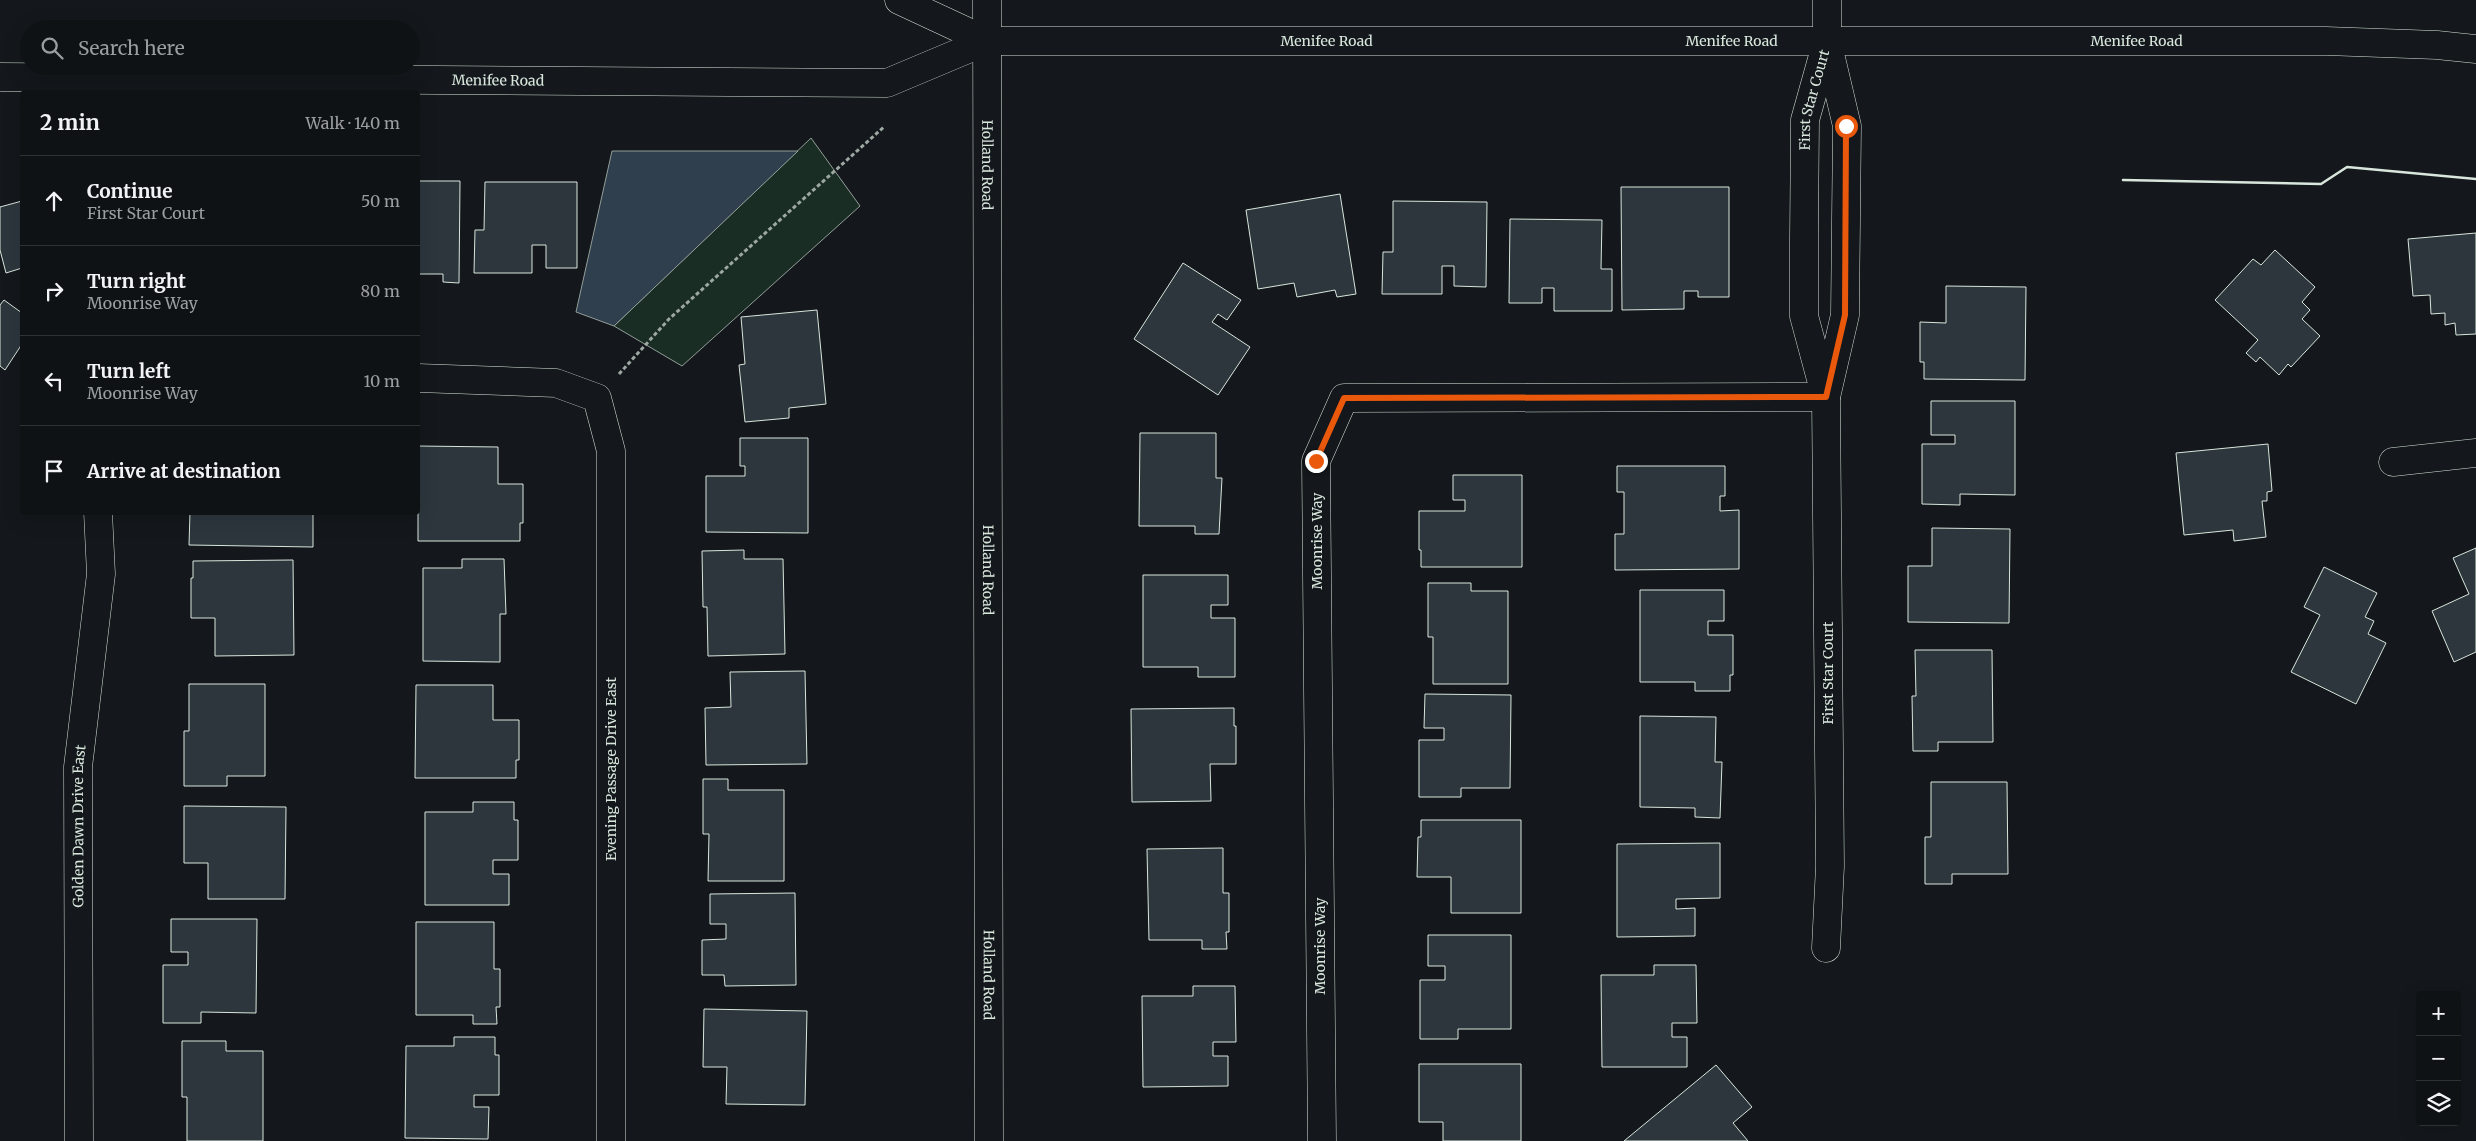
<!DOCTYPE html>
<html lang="en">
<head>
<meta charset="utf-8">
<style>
  :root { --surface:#0f1215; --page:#181b1e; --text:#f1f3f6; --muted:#9b9ea0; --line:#2f3234 }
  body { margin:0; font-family:Merriweather,serif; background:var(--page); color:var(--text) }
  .controls { position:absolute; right:15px; bottom:15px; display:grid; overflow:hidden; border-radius:5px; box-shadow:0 5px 20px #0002 }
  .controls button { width:45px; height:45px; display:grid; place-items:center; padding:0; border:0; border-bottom:1px solid var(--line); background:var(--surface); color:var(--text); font:25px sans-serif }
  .stop { position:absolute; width:15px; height:15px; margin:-11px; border:4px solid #ea580c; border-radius:50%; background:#fff }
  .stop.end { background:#ea580c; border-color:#fff; box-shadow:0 1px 5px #0008 }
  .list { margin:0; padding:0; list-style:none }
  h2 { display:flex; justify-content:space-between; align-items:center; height:65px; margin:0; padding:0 20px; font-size:21px }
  h2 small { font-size:16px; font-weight:400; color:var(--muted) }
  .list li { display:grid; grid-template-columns:32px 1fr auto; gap:15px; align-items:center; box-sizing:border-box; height:90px; padding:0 20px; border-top:1px solid var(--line) }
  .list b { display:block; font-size:19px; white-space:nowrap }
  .list p { margin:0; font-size:16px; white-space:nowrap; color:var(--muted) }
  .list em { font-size:16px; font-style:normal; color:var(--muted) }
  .icon { flex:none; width:28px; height:28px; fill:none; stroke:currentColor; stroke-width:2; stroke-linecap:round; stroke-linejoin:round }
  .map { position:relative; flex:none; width:2476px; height:1141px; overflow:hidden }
  .search { position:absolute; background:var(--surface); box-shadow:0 5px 20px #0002; left:20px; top:20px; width:400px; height:55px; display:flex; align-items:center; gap:12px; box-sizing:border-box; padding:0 18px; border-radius:28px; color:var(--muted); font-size:19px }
  .panel { position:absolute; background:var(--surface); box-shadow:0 5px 20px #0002; left:20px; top:90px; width:400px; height:425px; border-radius:5px }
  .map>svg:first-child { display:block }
  .green { fill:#1a2d24; stroke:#939e99 }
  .water { fill:#2f3f4d; stroke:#939e99 }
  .building { fill:#2c363c; stroke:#d8e6dc }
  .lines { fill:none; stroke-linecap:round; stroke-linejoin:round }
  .minor-casing { stroke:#d8e6dc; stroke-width:29 }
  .major-casing { stroke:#d8e6dc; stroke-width:29 }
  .path { stroke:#9da8a2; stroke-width:3; stroke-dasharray:4 2.5; stroke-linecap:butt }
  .minor { stroke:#14181c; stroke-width:28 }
  .major { stroke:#14181c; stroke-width:28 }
  .wall { stroke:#d8e6dc; stroke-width:2.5 }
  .route { stroke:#ea580c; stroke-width:6 }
  .labels { text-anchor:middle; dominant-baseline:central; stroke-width:4; stroke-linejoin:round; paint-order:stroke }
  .street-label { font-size:14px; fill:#d8e6dc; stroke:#14181c }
</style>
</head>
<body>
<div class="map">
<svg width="2476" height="1141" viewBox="0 0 2476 1141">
  <rect width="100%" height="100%" fill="#14181c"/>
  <!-- green -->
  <path class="green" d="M811,138L860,206L682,366L614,326Z"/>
  <!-- water -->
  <path class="water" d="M612,151H798L614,326L576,312Z"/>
  <!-- building -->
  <path class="building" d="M418,181H460L459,283L443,282V274H418Z
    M485,182H577V268H546V245H532V273H474L475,230H484Z
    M1621,187H1729V297H1698V291H1684V309L1622,310Z
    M1340,194L1356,294L1337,297L1335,290L1297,297L1294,283L1258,289L1246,210Z
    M22,201V268L6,273L0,250V207Z
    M1393,201L1487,202L1486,287L1454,286V266H1442V294H1382L1383,252H1393Z
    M1510,219L1602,220L1601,269H1612V311H1554V288H1542V303H1509Z
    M2476,233V334L2456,335L2455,323L2445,325V313L2431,314L2430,295L2413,296L2408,239Z
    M2275,250L2315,287L2302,302L2310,310L2302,319L2320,336L2291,367L2288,364L2279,375L2260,357L2256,362L2246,353L2258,340L2215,300L2253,259L2261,265Z
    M1183,263L1241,300L1227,320L1218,314L1212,322L1250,347L1218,395L1134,339Z
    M1946,286L2026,287L2025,380L1924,379V362H1920V322L1946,323Z
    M4,300L22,313V344L5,370L0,366V305Z
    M817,310L826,404L789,408V418L745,422L739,365L745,364L741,317Z
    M1931,401H2015V495L1960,494V505L1922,504V444H1955V435H1931Z
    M1140,433H1216V478H1222L1219,534H1195V526H1139Z
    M740,438H808V533L706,532V476H745V466H740Z
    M2268,444L2272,491L2267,492V501H2262L2266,537L2234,541L2233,530L2184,535L2176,453Z
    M418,446L498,447V484H523V523H520V541H418Z
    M1617,466H1725V496H1720V511L1739,510V569L1615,570V534H1624V492H1617Z
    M1453,475H1522V567H1421V550H1419V511H1465V500H1453Z
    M190,512H313V547L189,545Z
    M1932,528L2010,529L2009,623L1908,622V566H1932Z
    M2476,548V652L2454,662L2432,611L2469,594L2453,558Z
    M744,550V559H783L785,654L708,656L707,607H703L702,551Z
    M462,559H504L506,614H500V662L423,661V568H462Z
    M293,560L294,655L215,656V618H191V578H193V561Z
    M2324,567L2377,593L2365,617L2374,621L2368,634L2386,643L2356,704L2291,672L2320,615L2304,607Z
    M1143,575H1228V605H1211V618H1235V677H1198V667H1143Z
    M1428,583H1471V591H1508V684H1433V637H1428Z
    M1640,590H1724V621H1708V635H1733V675H1730V691H1695V682H1640Z
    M1915,650H1992L1993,742H1938V751H1913L1912,696H1916Z
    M805,671L807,764L706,765L705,708L731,707L730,672Z
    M189,684H265V776H227V786H184V731H189Z
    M416,685H493V720H519V760H516V778H415Z
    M1425,694L1511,695L1510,788H1461V797H1419V740H1444V728H1424Z
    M1234,708V726H1236V764H1210L1211,801L1132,802L1131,709Z
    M1640,716L1716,717L1715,762H1722L1720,818L1695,817V808L1640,807Z
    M703,779H728V790H784V881H708L709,834H703Z
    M1931,782H2007L2008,874H1952V884H1925V837H1931Z
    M473,802H514V820H518V860H493V874H509V905H425V812H473Z
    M184,806L286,807L285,899H208V863H184Z
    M1421,820H1521V913H1451V877H1417L1418,837H1421Z
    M1720,843V898L1676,899V909L1695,908V936L1617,937V844Z
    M1223,848V893H1229V932H1226L1227,949H1202V940H1149L1147,849Z
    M795,893L796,985L725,986L724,975H702V940L726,939V924H710V894Z
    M171,919H257L256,1013L201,1012V1023H163V965H188V952H171Z
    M416,922H494V969H500V1007H496L497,1024H473V1015H416Z
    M1428,935H1511V1029H1458V1039H1420V980H1445V966H1428Z
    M1654,965H1696L1697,1023H1672V1037H1687V1067H1602L1601,975H1654Z
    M1193,986H1235L1236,1042H1213V1056H1228V1086L1143,1087L1142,996H1193Z
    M704,1009L807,1011L805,1105L726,1104L727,1067H703Z
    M454,1037H495V1055H499V1095H474V1107H489L488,1139L405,1138L406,1046H454Z
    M182,1041H226V1051H263V1141H187V1097H182Z
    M1419,1064H1521V1141H1443V1122H1419Z
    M1716,1065L1752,1107L1733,1123L1748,1141H1624Z"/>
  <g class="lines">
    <!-- minor casing -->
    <g class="minor-casing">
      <g id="minor">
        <path d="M418,378L556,383L597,398L611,451V1141"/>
        <path id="s1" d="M1825,394L1804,316V238L1805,120L1826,45"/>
        <path d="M2393,462L2476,453"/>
        <path d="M1826,948L1830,866L1826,397L1845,315L1847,126L1827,41V0"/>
        <path id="s2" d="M79,1141L78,767L101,574L98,512"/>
        <path d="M1322,1141L1316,461L1344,398L1826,397"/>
      </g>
    </g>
    <!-- major casing -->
    <g class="major-casing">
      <g id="major">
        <path d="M899,0L987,41"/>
        <path id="s3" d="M987,0L989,1141"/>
        <path id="s4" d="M0,77L887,83L987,41H2326L2437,45L2476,49"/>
      </g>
    </g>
    <!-- path -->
    <path class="path" d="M619,374L669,319L885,126"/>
    <!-- minor -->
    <use href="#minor" class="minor"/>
    <!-- major -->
    <use href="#major" class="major"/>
    <!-- wall -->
    <path class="wall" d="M2123,180L2321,184L2347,167L2476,179"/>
  </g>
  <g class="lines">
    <!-- route -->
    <path class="route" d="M1316,461L1344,398L1826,397L1845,315L1846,126"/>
  </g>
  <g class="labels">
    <!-- street labels -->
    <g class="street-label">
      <text stroke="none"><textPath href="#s4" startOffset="1335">Menifee Road</textPath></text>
      <text stroke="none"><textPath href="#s4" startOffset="1740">Menifee Road</textPath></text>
      <text stroke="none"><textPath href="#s4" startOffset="2145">Menifee Road</textPath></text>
      <text stroke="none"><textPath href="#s4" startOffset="498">Menifee Road</textPath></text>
      <text stroke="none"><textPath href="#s1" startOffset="298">First Star Court</textPath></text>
      <text stroke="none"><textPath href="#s3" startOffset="165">Holland Road</textPath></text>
      <text transform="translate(1317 541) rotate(-90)">Moonrise Way</text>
      <text stroke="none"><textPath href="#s3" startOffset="570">Holland Road</textPath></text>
      <text transform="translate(1828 673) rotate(-90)">First Star Court</text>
      <text transform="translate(611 769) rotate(-90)">Evening Passage Drive East</text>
      <text stroke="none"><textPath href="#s2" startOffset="315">Golden Dawn Drive East</textPath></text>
      <text transform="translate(1320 946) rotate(-90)">Moonrise Way</text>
      <text stroke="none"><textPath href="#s3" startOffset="975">Holland Road</textPath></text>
    </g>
  </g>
</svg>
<div class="controls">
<button>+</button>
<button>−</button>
<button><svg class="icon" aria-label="layers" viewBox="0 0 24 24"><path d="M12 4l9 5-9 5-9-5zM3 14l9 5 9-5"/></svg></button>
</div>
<div class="stop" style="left:1846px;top:126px"></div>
<div class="stop end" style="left:1316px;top:461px"></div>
<div class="search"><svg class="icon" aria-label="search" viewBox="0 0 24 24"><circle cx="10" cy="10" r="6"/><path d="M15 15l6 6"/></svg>Search here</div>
<section class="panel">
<h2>2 min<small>Walk · 140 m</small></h2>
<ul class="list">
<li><svg class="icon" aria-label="ahead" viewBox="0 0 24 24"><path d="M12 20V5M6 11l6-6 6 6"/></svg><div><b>Continue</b><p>First Star Court</p></div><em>50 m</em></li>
<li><svg class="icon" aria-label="right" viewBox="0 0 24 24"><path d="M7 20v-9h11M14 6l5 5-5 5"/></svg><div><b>Turn right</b><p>Moonrise Way</p></div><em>80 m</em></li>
<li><svg class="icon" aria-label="left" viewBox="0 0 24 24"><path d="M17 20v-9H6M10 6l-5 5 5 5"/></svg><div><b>Turn left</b><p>Moonrise Way</p></div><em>10 m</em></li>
<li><svg class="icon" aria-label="arrive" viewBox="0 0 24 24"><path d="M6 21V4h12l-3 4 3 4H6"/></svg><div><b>Arrive at destination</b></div></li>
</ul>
</section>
</div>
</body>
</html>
